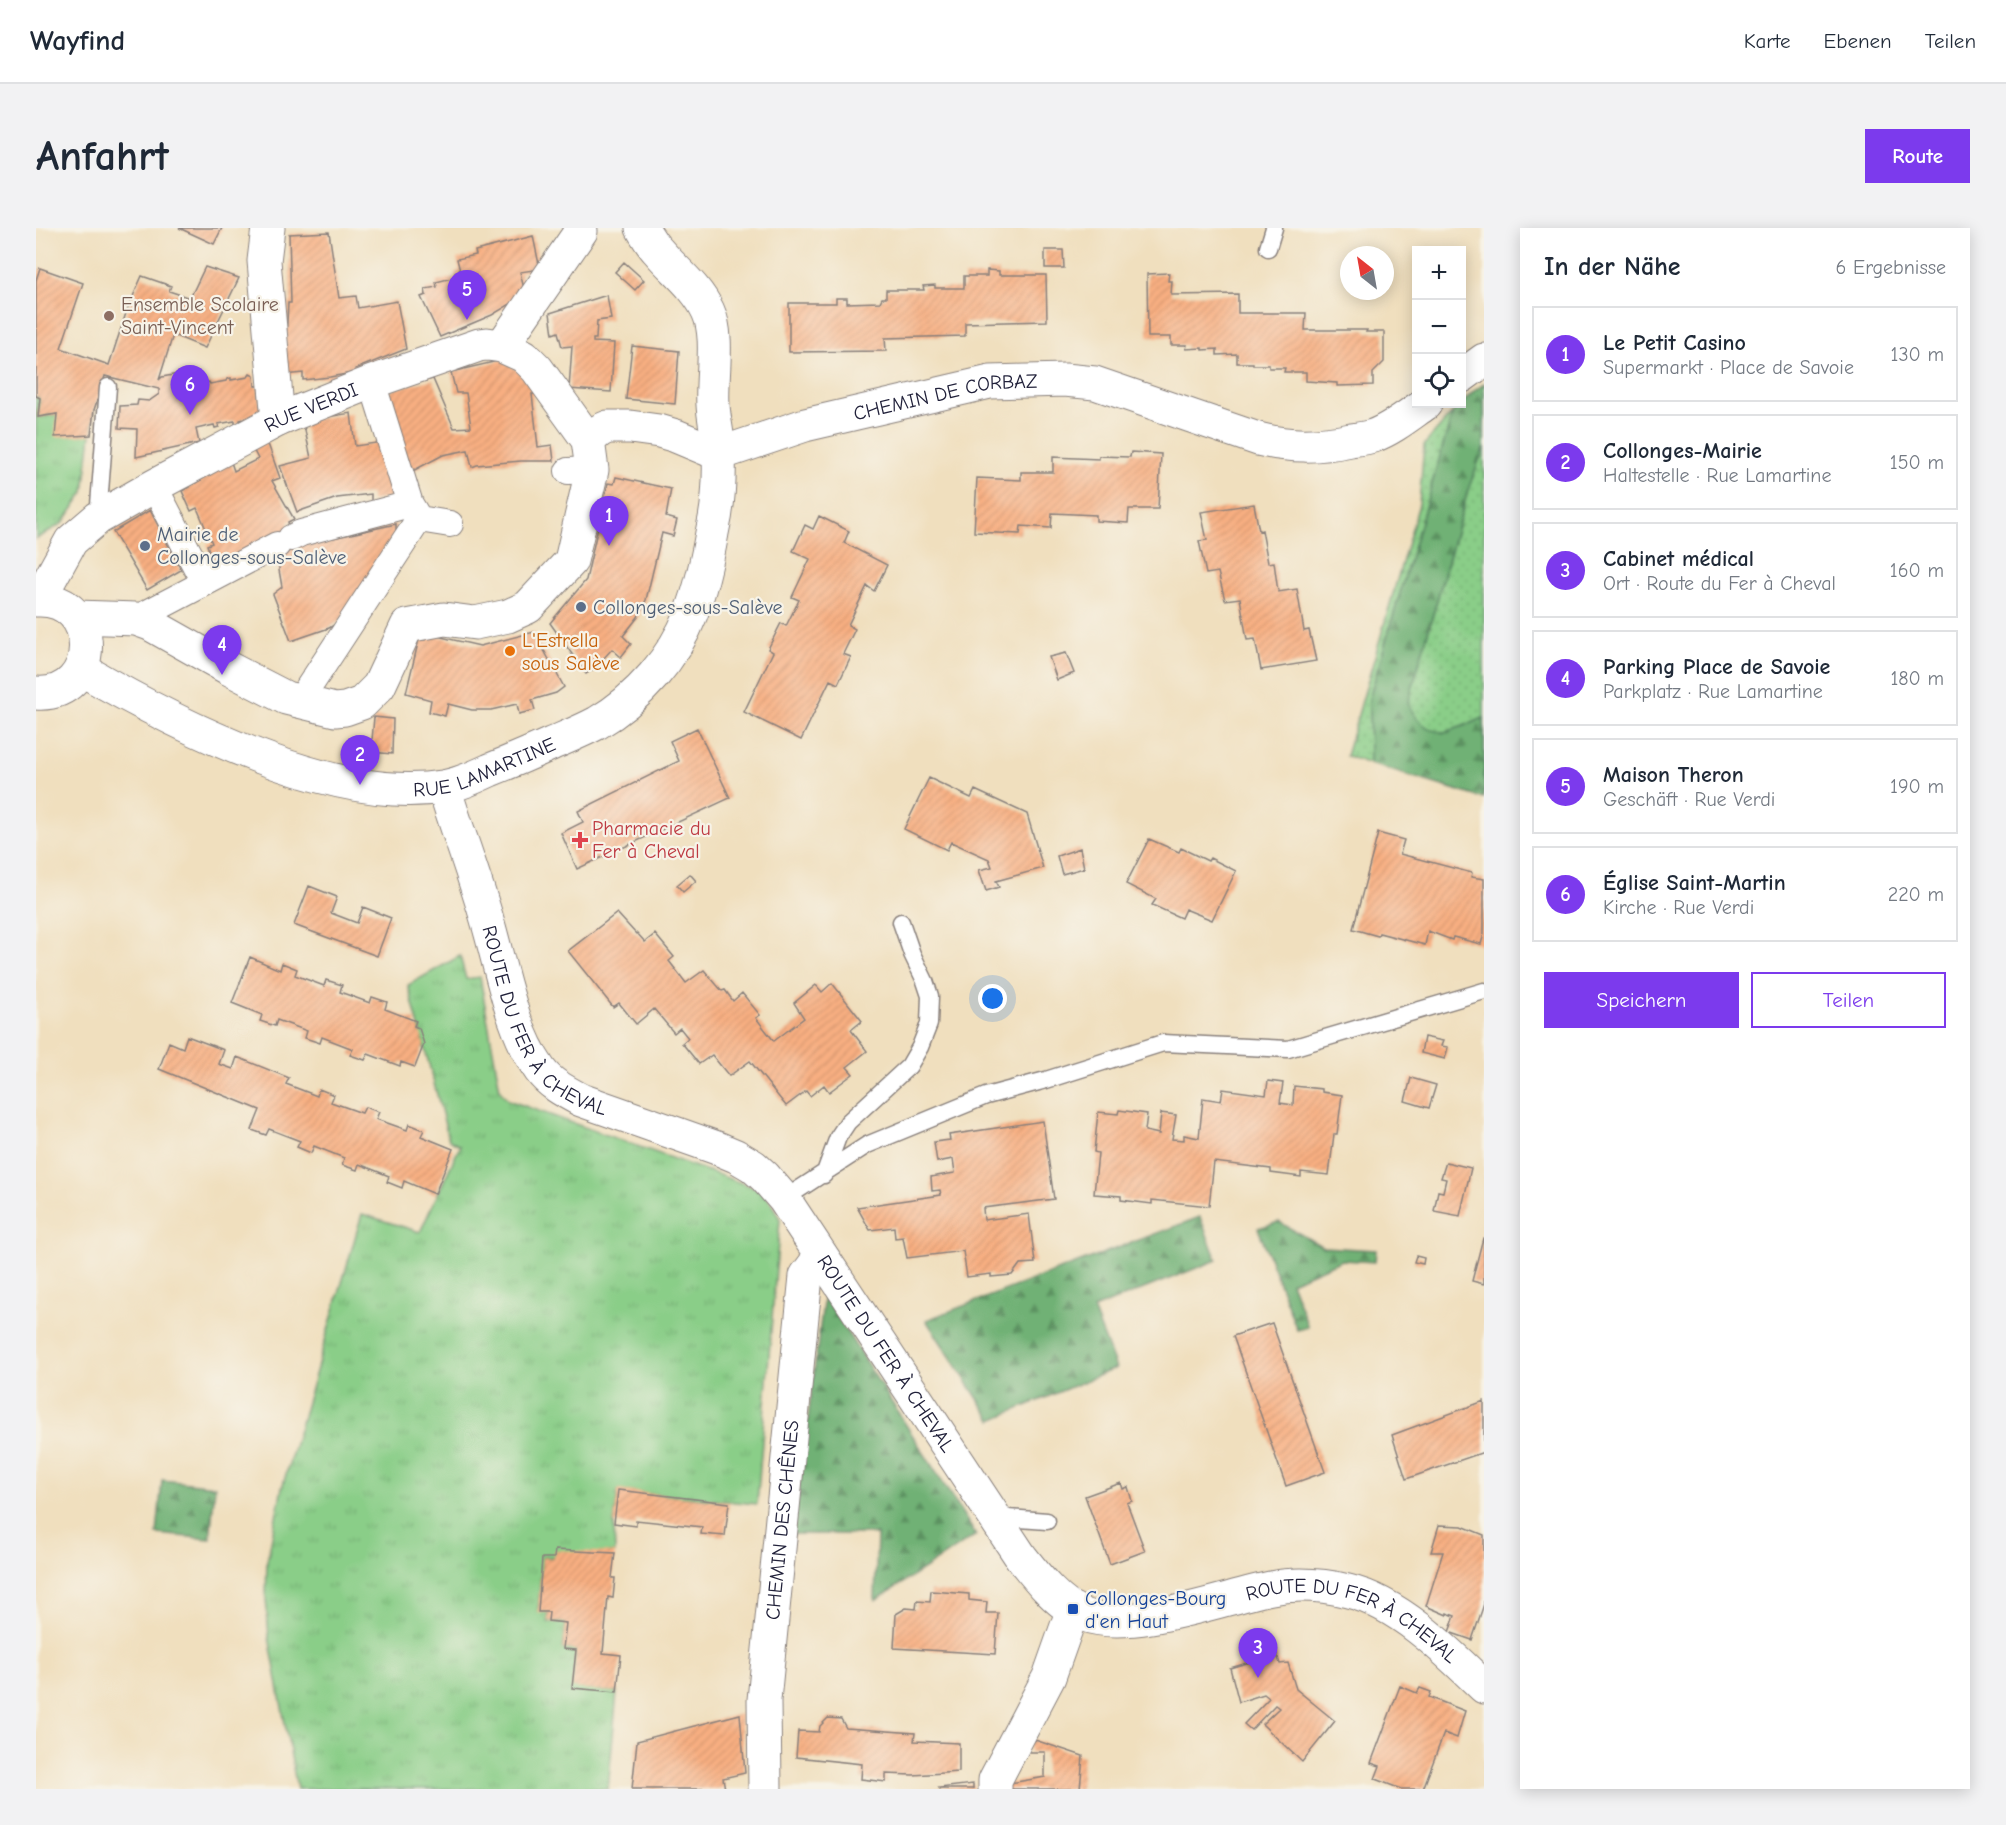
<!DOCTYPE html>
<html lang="de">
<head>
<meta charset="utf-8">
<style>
  :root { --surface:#fff; --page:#f2f2f3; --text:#1f2937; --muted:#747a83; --line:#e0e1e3; --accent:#7c3aed }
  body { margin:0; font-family:"Comic Neue",sans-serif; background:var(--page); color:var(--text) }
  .controls { position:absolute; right:18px; top:18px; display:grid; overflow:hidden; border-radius:0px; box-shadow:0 3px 15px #0003 }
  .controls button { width:54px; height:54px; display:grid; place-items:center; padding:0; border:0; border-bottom:2px solid var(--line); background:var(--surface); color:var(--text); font:30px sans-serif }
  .compass { position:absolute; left:1304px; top:18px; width:54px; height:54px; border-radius:50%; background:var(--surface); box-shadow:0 3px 15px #0003; rotate:329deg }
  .you { position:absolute; left:957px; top:771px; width:21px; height:21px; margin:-15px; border:4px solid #fff; border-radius:50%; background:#1a73e8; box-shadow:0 0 0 9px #1a73e833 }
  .badge { display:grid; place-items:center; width:39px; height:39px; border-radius:50%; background:var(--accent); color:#fff; font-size:20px; font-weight:700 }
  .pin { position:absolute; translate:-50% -50px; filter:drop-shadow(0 2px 3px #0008) }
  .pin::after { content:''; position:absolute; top:32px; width:21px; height:18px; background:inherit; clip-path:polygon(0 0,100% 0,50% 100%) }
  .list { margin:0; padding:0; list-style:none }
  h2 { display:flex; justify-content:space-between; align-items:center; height:78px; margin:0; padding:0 24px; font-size:26px }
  h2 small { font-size:20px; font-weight:400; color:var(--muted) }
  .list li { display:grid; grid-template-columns:39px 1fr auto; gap:18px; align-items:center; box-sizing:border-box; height:96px; margin:0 12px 12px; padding:0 12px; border:2px solid var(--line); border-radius:0px }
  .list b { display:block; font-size:22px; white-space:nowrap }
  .list p { margin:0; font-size:20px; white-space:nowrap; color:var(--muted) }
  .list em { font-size:20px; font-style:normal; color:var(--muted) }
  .actions { display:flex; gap:12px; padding:18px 24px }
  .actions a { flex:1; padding:14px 0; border:2px solid var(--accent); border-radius:0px; text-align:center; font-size:21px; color:var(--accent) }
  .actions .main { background:var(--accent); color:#fff }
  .icon { flex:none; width:33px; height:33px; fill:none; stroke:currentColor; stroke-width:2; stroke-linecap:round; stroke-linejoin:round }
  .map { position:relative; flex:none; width:1448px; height:1561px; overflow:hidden; border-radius:0px }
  header { display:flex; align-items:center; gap:36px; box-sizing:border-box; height:84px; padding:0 30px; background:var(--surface); border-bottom:2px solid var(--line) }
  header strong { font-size:28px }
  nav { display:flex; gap:33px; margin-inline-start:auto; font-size:21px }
  .intro { display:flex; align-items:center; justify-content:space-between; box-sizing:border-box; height:144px; padding:0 36px }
  h1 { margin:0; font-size:42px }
  .button { padding:15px 27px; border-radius:0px; background:var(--accent); color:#fff; font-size:21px; font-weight:700 }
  main { display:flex; gap:36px; padding:0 36px }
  aside { flex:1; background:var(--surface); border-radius:0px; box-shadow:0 3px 15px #0003 }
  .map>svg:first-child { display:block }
  .grass { fill:url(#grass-dots); stroke:#567862; stroke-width:1.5 }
  .forest { fill:url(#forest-firs); stroke:#486a58; stroke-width:1.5 }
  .park { fill:url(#park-tufts); stroke:#567862; stroke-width:1.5 }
  .building { fill:url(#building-hatch) }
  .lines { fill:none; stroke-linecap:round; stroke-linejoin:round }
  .service-casing { stroke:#89807c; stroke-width:19 }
  .pedestrian-casing { stroke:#89807c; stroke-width:28 }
  .minor-casing { stroke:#89807c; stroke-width:35 }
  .tertiary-casing { stroke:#89807c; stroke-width:35 }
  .service { stroke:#fff; stroke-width:16 }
  .pedestrian { stroke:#fff; stroke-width:26 }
  .minor { stroke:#fff; stroke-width:33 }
  .tertiary { stroke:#fff; stroke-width:33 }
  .education-dot { fill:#8d6e63; stroke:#f7f3e8; stroke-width:2 }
  .service-dot { fill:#5c6f8a; stroke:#f7f3e8; stroke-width:2 }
  .food-dot { fill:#e8710a; stroke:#f7f3e8; stroke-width:2 }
  .health-dot { fill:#e0444e; stroke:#f7f3e8; stroke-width:2 }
  .transit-dot { fill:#1a4fb4; stroke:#f7f3e8; stroke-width:2 }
  .labels { text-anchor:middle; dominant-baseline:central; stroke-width:4.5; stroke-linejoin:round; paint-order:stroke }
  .education-label { font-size:20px; fill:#785e54; stroke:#f7f3e8; text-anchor:start }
  .street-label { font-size:20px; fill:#22223b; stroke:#f7f3e8 }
  .service-label { font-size:20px; fill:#4e5e75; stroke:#f7f3e8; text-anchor:start }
  .food-label { font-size:20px; fill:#c56008; stroke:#f7f3e8; text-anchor:start }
  .health-label { font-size:20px; fill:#be3a42; stroke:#f7f3e8; text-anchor:start }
  .transit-label { font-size:20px; fill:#164399; stroke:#f7f3e8; text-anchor:start }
</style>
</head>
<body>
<header>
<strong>Wayfind</strong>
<nav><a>Karte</a><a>Ebenen</a><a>Teilen</a></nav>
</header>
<div class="intro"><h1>Anfahrt</h1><a class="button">Route</a></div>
<main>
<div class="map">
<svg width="1448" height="1561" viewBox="0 0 1448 1561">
  <defs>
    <pattern id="grass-dots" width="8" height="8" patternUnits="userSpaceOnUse" patternTransform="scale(1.5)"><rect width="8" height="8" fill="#8ace88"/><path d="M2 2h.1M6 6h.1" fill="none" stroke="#77b176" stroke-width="1.8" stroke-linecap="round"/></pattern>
    <pattern id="forest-firs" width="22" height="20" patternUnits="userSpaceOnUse" patternTransform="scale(1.5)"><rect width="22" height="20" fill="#6fb174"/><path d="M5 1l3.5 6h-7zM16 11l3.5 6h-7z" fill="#5b9060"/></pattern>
    <pattern id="park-tufts" width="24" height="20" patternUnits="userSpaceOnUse" patternTransform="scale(1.5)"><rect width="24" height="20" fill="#8ace88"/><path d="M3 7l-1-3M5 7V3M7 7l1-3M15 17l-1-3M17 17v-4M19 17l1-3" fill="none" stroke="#77b176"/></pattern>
    <pattern id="building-hatch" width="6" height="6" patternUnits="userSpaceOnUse" patternTransform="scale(1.5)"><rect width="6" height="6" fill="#f8af81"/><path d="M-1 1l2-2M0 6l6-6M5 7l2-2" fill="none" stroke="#d49670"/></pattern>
  </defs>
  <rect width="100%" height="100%" fill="#f7f3e8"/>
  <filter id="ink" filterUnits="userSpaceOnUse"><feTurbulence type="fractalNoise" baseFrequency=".0167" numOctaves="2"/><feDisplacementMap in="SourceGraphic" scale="12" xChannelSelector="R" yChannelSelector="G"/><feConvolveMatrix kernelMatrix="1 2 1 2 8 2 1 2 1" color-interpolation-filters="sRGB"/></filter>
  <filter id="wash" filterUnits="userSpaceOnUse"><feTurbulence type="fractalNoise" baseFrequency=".008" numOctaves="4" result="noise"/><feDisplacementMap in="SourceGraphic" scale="24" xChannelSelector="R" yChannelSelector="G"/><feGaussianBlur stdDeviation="1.35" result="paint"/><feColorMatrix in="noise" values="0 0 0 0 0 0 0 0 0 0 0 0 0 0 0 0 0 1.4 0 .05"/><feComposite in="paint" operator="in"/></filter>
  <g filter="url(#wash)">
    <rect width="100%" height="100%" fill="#f0dfbe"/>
    <!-- grass -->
    <path class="grass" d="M1448,156V570L1347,539L1372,475L1432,262Z
      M1417,184L1333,471L1334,536L1310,528L1383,276L1388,217Z"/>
    <!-- forest -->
    <path class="forest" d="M1448,156V219L1432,262L1372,475C1378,489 1390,504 1407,504C1414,504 1439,493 1448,490V566L1446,570L1334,536L1333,471L1417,184L1438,163Z
      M1164,989L1181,1032L1057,1081L1080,1140L956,1192L890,1092Z
      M1243,994L1287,1019L1340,1022L1339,1034L1306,1032L1255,1054L1272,1099L1261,1102L1222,1000Z
      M788,1068L940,1307L839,1373L841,1306H757Z
      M126,1252L179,1258L174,1311L121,1306Z"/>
    <!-- park -->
    <path class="park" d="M0,168L4,170L2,189L58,182L48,264L27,295L0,311Z
      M424,728L430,751L444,749L464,862L472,872L728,963L744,991L721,1276L582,1263L578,1295L579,1325L506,1330L502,1383L513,1384L512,1394L530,1395L527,1421L540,1422L537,1459L581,1464L572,1561H261L233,1409L230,1370L231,1333L246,1260L326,986L384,1004L424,918L413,912L372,757Z"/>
    <g id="blocks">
      <!-- building -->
      <path class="building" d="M143,0H186L178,16Z
        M293,4L303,70L320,68L322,80L361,73L370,121L319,141L321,144L294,149L267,152V145L248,147L252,75H255L253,6Z
        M497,8L504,41L484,44L488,61L484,62L486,69L456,87L404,109L385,69L390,67L389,61L401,59L400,54L420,49L419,44L424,43L421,31L440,27L439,23Z
        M1009,22H1027L1028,40H1009Z
        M588,34L608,52L599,62L579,44Z
        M169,39L203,50L169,120L137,107L123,152L126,149L148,145L152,159L169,157V155L173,154L174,156L190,153L191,151L195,150V152L212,149L214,146L218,148L219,158H222L225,186L204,192V195L199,196V193L182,196L183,199L179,200L178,197L160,201L163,215L100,229L101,201L83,200L84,178L101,177L102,172L113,173L123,166V161L69,148L58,182L55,207L19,209L21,186L2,189L4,170L0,168V52L4,40L47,55L25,120L73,137L91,82L106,48L135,58L133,63L154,70Z
        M951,42L963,43V47H1010L1011,93L929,95V108L849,110L850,123L753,124V75H800V70H811V75L844,74L846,70H850V62H888L887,58L899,57V60H928V48H951Z
        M1133,45L1132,53H1136L1135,67L1202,66V85H1270L1269,102H1331L1330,104H1348V134L1337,145V157L1301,158V155L1270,153V144H1248L1249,140H1233V137H1217V135H1201V126L1181,127V121L1166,122V120L1150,121L1151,117H1135V109H1112L1111,46Z
        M571,67L575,91L561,93L560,111H557V114L578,115L575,164L533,161L536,118L526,119L522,104L517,106L514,85Z
        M596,118L643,123L639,176L590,171Z
        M466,132L494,150L501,166H496L502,219L516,217L518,233H485L441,237L436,239L432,222L407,227L371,246L350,167L358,161L397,151L418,200L435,199L430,165H420L415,144Z
        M315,185L319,218L347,214L359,268L335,273V266L301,270L261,284L244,238L275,230L267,193Z
        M231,213L244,250L236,253L258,291L252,294L256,314L297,310L360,296V304L305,392L293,400L255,413L237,366L246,359L243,342V328L179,340L171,317L176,315L161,280L155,283L146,263L195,234L198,243L222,231L217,221Z
        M1095,224L1125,226L1122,281H1093L1092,295L1060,293V287L1016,285L1015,300L985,298L984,306L938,304L941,250L985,252V244H1017V229L1063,231V228L1094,229Z
        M580,249L635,261L630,289L641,292L637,308L626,305L610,372L602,389L587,408L595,416L585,429L576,421L558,441L550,446L514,395L550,352L572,255L578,256Z
        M1218,276L1223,303L1226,302L1232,335L1238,334L1242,364L1261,361L1268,403L1273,402L1280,433L1225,442L1219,411L1211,412L1204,370L1189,372L1182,344L1170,346L1163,313L1171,312L1165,284Z
        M114,282L145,342L111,362L77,304Z
        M783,288L813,303L808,315L851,337L838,363L831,358L812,397L819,401L807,426L815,429L802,456L794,452L765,512L708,484L737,424L732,421L745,395L750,398L763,372L756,369L774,331L757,323L769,297L777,301Z
        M498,404L528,459L520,465L496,472L499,482L483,486L481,476L455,482H436L412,476L409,488L393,484L395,472L370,465L383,411L389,412L392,406L444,418Z
        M1030,425L1038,445L1021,452L1013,429Z
        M338,489L357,491L356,526L335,524Z
        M661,500L694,570L541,641L525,605L547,594L542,583L643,533L634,513Z
        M893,550L935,570L939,562L991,586L1007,640L960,653L963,659L950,663L943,642L956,639L953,631L915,614L911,622L868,601Z
        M1342,605L1368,612L1364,626L1436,645L1435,649L1448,651V706L1445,716L1417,709L1416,712L1392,703L1389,717L1343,705L1342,708L1317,701Z
        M1113,611L1143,624L1145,620L1172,633L1174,630L1200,643L1176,692L1149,681L1145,690L1116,677L1120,671L1090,656Z
        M1044,620L1048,640L1026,646L1021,628Z
        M654,646L660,653L647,664L641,657Z
        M273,658L301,669L295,685L321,695L327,679L355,690L341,728L258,697Z
        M581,685L600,706L601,705L609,714L619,706L638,729L633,733L650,755L668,742L686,763L689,762L697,773L706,765L724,787L720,790L738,813L768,790L758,775L780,757L786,764L796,755L826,793L815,802L831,823L811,839L817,846L793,864L788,857L774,868L770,863L750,878L714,833L693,848L676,827L663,836L646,815L652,810L644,800L638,805L618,781L600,796L583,775L577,779L532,723Z
        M214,729L244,742L246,735L261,741L259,747L288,758L290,752L306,757L304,764L334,775L336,769L351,774L349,781L380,793L378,798L383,800L388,816L379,839L365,834L364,838L332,826L329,832L314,827L317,821L286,809L284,815L269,810L271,803L241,792L239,798L224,793L226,787L196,775Z
        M151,808L188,822L183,836L197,841L201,829L253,850L250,856L281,868L283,861L298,867L295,874L326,885L329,879L343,884L340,891L371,902L373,896L388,902L385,908L417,921L399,966L368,953L366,960L351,954L353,948L323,936L321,942L306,937L308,930L278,918L275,925L261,919L264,913L233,901L230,907L216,902L224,882L123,841L133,814L147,820Z
        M1388,809L1407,813L1405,818L1412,819L1409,831L1385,825Z
        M1375,850L1400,857L1393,880L1369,873Z
        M1232,853L1247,855L1244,875L1257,877L1258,858L1286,861V864L1306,867L1301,906H1298L1293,947L1265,944V949L1235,945V941L1178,934L1173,978L1116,972V976L1085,972V968L1058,966L1062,925L1058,924L1062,884L1082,886L1083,882L1111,886L1109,903L1123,906L1125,885L1140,887L1136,911L1148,912V907L1163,910L1167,870L1185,873L1187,861L1230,867Z
        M1007,893L1018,971L947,980L948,992L993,986L999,1035L984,1036L976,1047L955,1049V1046L931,1049L927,1023L871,1030L867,1009L859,1010L858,999L834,1002L821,979L905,967L904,962L896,963L895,949L919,945L917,931L901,934L898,914L914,912L913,907Z
        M1410,934L1435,940L1424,988L1398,983L1402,963L1407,964L1410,951L1405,950Z
        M1447,1010H1448V1056L1436,1053Z
        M1380,1028L1388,1030L1387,1036L1378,1034Z
        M1236,1095L1289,1244L1250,1258L1197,1108Z
        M1448,1173V1224L1370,1251L1356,1207Z
        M1085,1255L1087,1261L1092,1259L1096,1273L1091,1275L1109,1323L1074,1336L1049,1268Z
        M582,1262L693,1275L689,1308L665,1306L666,1299L600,1292V1298L578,1295Z
        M1403,1297L1426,1298L1448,1307V1376L1436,1412L1413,1404L1419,1388L1411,1385V1387L1390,1378L1407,1324H1395Z
        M519,1322L579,1325L576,1350H579L577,1370L572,1369L567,1425L585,1427L581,1464L536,1460L540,1422L527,1421L530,1395L512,1393L513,1384H502L506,1330H518Z
        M895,1363L933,1366V1372L951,1374L950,1385H962L959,1426L858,1420L860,1386L870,1380L880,1381L881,1373L894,1374Z
        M1241,1426L1244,1436L1252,1435L1260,1461L1299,1493L1266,1534L1226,1496L1243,1480L1239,1477L1215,1502L1208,1496L1233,1470L1228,1466L1203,1474L1194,1440Z
        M1364,1458L1381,1465L1384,1460L1395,1464L1393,1469L1429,1483L1421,1510L1408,1505L1387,1561H1365L1339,1551L1344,1538L1335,1535Z
        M704,1486L709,1545L687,1550L689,1561H596L601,1513Z
        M792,1490L805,1491L810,1500L879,1505L878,1513L923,1515V1544L877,1547L850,1546V1554L825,1551L826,1536L760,1529L762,1503L783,1504L784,1498Z
        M993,1510L1047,1528L1044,1561H969L968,1556L1009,1549V1524H994Z
        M937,1556V1561H904L903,1560Z"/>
    </g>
  </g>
  <g filter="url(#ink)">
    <use href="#blocks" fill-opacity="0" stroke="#89807c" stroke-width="1.5"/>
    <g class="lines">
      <!-- service casing -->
      <g class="service-casing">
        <path id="service" d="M1232,20L1238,0
          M62,290L72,159
          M788,947L802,909L812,894L873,838L884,819L893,796L894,768L889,753L876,726L865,694
          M748,971L831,917L950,868L1010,852L1127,815L1252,821L1448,763
          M958,1289L1011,1293"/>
      </g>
      <!-- pedestrian casing -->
      <g class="pedestrian-casing">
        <path id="pedestrian" d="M532,243L556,242
          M118,258L168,354
          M383,291L414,296
          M255,310L265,305L374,276
          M100,391L241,317
          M263,474L383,291L374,276L336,154"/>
      </g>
      <!-- minor casing -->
      <g class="minor-casing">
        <g id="minor">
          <path d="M232,0L228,33L242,192"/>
          <path d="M466,118L545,3"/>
          <path d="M1426,148L1448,132"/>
          <path id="s1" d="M552,212L565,202L572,199H594L623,203L640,208L683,226L769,197L954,154L1029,152L1059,155L1222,211C1254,219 1282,219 1315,212C1322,211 1331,210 1337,208C1356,201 1373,187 1389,176"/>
          <path id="s2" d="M3,371L35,313L62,290L118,258L242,192L336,154L443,117L451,116L466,118L488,128L501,141L552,212L556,242L535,333L492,379L472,388L439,395L408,391L371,398L343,458L326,475L309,481L299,482L250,470L192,440L114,396L100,391L41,389"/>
          <path id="s3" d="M408,559C422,605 439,649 452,695C466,743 475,801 504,842C514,856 530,864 545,872L681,920L700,928L717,938L729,949L748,971L985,1329C1000,1348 1024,1379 1048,1387C1095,1405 1186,1370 1235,1360C1260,1355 1287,1357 1312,1363C1363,1375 1412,1424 1448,1459"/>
          <path id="s4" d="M729,1561L728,1472L770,1048L785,1028"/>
          <path d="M959,1561V1552L1013,1449L1037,1381"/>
        </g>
      </g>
      <!-- tertiary casing -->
      <g class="tertiary-casing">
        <g id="tertiary">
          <path d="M0,372C67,368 65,470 0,465"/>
          <path id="s5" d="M45,441C137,495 297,577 406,559C422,557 439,549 454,542C474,534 495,525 515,516C531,509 546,503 561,495C602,471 638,430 655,386C665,360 671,333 676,305C682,280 684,253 683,227C683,211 678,194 677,177C675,149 684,109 672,83C660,58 639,43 622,23C615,16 611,8 606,0"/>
        </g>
      </g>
      <!-- service -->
      <use href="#service" class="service"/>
      <!-- pedestrian -->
      <use href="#pedestrian" class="pedestrian"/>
      <!-- minor -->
      <use href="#minor" class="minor"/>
      <!-- tertiary -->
      <use href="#tertiary" class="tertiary"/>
    </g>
  </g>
  <!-- markers -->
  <circle class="education-dot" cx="73" cy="88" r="6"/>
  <g class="service-dot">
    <circle cx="109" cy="318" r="6"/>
    <circle cx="545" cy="379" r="6"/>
  </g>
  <circle class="food-dot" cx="474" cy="423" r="6"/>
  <path class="health-dot" d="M541 603h6v6h6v6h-6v6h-6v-6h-6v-6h6z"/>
  <rect class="transit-dot" x="1031" y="1375" width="12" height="12" rx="3"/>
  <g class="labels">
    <!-- education labels -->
    <g class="education-label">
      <text x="85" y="76">Ensemble Scolaire<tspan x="85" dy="23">Saint-Vincent</tspan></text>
    </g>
    <!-- street labels -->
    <g class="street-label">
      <text stroke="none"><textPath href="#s1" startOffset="374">CHEMIN DE CORBAZ</textPath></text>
      <text stroke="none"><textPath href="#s2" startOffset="342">RUE VERDI</textPath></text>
      <text stroke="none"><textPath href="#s5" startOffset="432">RUE LAMARTINE</textPath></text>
      <text stroke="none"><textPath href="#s3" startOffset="262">ROUTE DU FER À CHEVAL</textPath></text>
      <text stroke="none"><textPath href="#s3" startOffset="766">ROUTE DU FER À CHEVAL</textPath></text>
      <text stroke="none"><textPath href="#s4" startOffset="270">CHEMIN DES CHÊNES</textPath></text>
      <text stroke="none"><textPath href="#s3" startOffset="1378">ROUTE DU FER À CHEVAL</textPath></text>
    </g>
    <!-- service labels -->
    <g class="service-label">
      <text x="121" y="306">Mairie de<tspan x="121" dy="23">Collonges-sous-Salève</tspan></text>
      <text x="557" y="379">Collonges-sous-Salève</text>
    </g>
    <!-- food labels -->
    <g class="food-label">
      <text x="486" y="412">L'Estrella<tspan x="486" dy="23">sous Salève</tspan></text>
    </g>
    <!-- health labels -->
    <g class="health-label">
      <text x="556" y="600">Pharmacie du<tspan x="556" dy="23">Fer à Cheval</tspan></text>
    </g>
    <!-- transit labels -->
    <g class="transit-label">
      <text x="1049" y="1370">Collonges-Bourg<tspan x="1049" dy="23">d'en Haut</tspan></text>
    </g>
  </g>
</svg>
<div class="controls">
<button>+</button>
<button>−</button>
<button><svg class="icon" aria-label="locate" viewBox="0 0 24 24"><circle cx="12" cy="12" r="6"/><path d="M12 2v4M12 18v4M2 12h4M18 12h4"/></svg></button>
</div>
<svg class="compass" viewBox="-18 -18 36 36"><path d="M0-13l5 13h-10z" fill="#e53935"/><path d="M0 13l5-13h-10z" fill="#747a83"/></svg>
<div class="you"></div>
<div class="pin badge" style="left:573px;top:318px">1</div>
<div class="pin badge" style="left:324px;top:557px">2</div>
<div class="pin badge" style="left:1222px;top:1450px">3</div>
<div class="pin badge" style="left:186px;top:447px">4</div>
<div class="pin badge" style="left:431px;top:92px">5</div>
<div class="pin badge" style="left:154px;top:187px">6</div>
</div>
<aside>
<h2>In der Nähe<small>6 Ergebnisse</small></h2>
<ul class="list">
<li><span class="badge">1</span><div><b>Le Petit Casino</b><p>Supermarkt · Place de Savoie</p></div><em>130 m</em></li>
<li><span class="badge">2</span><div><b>Collonges-Mairie</b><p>Haltestelle · Rue Lamartine</p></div><em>150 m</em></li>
<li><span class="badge">3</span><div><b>Cabinet médical</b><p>Ort · Route du Fer à Cheval</p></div><em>160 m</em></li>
<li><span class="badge">4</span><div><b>Parking Place de Savoie</b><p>Parkplatz · Rue Lamartine</p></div><em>180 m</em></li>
<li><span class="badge">5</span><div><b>Maison Theron</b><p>Geschäft · Rue Verdi</p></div><em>190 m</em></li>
<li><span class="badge">6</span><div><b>Église Saint-Martin</b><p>Kirche · Rue Verdi</p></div><em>220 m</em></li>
</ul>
<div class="actions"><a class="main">Speichern</a><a>Teilen</a></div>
</aside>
</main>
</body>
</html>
